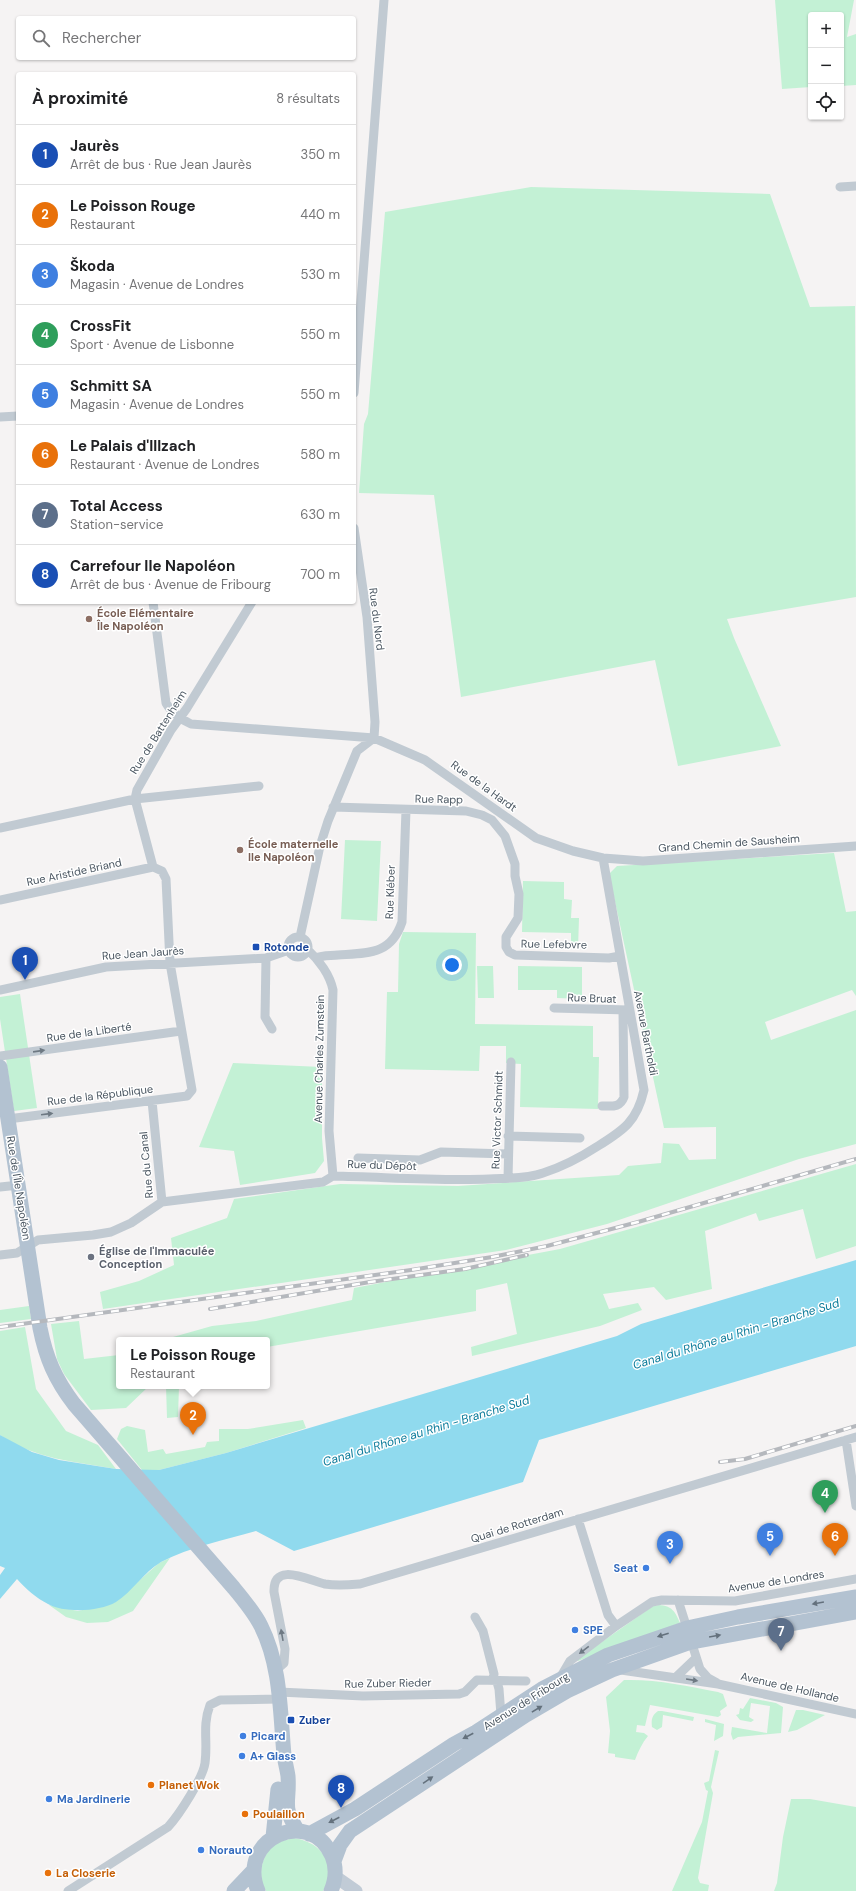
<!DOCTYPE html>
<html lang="fr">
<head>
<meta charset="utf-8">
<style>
  :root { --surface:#fff; --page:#f2f2f2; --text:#202124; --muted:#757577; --line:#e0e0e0; --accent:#1a73e8 }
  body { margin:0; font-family:"DM Sans",sans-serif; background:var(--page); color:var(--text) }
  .controls { position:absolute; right:12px; top:12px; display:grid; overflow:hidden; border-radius:4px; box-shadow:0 1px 3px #0004 }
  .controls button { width:36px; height:36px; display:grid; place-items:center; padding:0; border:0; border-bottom:1px solid var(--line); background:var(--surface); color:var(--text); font:20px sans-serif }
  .you { position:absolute; left:452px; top:965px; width:14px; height:14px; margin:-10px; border:3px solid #fff; border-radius:50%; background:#1a73e8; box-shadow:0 0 0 6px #1a73e833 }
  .badge { display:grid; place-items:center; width:26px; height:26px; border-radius:50%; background:var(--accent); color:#fff; font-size:13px; font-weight:700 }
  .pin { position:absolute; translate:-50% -33px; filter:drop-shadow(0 1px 2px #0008) }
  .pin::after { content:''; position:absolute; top:21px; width:14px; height:12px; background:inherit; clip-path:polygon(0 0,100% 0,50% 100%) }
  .popup { position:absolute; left:116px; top:1337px; width:154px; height:52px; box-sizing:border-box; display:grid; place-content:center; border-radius:4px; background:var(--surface); filter:drop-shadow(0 1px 3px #0005); font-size:13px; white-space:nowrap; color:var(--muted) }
  .popup b { font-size:15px; color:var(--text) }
  .popup::after { content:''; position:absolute; left:50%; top:100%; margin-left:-8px; border:8px solid transparent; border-top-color:var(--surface) }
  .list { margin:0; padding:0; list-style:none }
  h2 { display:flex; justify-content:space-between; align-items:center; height:52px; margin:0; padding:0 16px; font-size:17px }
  h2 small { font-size:13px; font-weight:400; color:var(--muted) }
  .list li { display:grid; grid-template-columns:26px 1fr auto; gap:12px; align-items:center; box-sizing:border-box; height:60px; padding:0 16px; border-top:1px solid var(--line) }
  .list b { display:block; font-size:15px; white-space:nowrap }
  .list p { margin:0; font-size:13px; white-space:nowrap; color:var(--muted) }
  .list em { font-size:13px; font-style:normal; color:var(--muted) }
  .icon { flex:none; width:22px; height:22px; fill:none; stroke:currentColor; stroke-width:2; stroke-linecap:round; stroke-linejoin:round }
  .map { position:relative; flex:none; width:856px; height:1891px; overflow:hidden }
  .search { position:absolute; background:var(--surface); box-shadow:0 1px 3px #0004; left:16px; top:16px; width:340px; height:44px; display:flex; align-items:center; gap:10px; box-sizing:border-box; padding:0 14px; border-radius:4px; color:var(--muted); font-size:15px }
  .panel { position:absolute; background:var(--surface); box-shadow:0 1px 3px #0004; left:16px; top:72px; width:340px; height:532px; border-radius:4px }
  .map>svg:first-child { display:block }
  .green { fill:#c3f1d5 }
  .water { fill:#90daee }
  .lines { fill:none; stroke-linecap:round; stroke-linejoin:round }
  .street { stroke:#c1cad2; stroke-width:9 }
  .secondary { stroke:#c1cbd6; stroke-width:13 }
  .primary { stroke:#b3c2d1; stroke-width:15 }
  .rail-casing { stroke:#b5b8bd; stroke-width:4 }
  .rail { stroke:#fff; stroke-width:2.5; stroke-dasharray:8; stroke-linecap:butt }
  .oneway { fill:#6e7983 }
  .oneway2 { fill:#64717d }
  .education-dot { fill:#8d6e63; stroke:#fff; stroke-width:1.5 }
  .transit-dot { fill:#1a4fb4; stroke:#fff; stroke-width:1.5 }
  .worship-dot { fill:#6b7280; stroke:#fff; stroke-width:1.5 }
  .shop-dot { fill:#3f7fe0; stroke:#fff; stroke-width:1.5 }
  .food-dot { fill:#e8710a; stroke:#fff; stroke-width:1.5 }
  .labels { text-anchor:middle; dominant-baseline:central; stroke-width:3; stroke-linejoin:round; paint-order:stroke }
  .education-label { font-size:11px; font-weight:bold; fill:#785e54; stroke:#fff; text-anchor:start }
  .street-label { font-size:11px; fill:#4a5661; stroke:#fff }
  .transit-label { font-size:11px; font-weight:bold; fill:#164399; stroke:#fff; text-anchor:start }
  .worship-label { font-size:11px; font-weight:bold; fill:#5b616d; stroke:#fff; text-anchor:start }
  .shop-label { font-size:11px; font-weight:bold; fill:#366cbe; stroke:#fff; text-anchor:start }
  .food-label { font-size:11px; font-weight:bold; fill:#c56008; stroke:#fff; text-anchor:start }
  .water-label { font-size:12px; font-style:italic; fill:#0c7c9b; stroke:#fff }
</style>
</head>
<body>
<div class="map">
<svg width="856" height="1891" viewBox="0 0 856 1891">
  <rect width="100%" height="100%" fill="#f5f3f3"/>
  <!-- green -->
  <path class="green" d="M775,0H854L847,37L856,34V85L841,86V15H811V87L782,89Z
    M531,187L770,194L810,307L855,306L856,597L727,619L734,638L781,746L678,766L655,660L461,697L434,495L359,493L364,424L368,414L385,212Z
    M345,840L381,841L377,921L341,919Z
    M834,853L846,912L856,911V996L852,990L765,1022L771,1040L856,1010V1144L799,1159L607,1224L506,1250L103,1309L100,1292L139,1281L174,1265L171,1238L227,1218L234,1199L340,1184L458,1186L619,1175L628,1166L661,1163L663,1143L679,1144L689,1160L716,1159V1127L664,1128L609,874L617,866Z
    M523,881L564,882V899L572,900L571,918H579L578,949L571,948V933L522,932Z
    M403,932L476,933L475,1024L593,1026V1057H599L598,1109L520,1107L521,1064L506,1063V1046H480L479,1071L385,1069L387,992H398L399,944Z
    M477,966H493L494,998H478Z
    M518,966L582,967V999L557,998V990H518Z
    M20,994L37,1108L14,1111L0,1019V997Z
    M233,1063L322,1067V1138L324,1161L315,1173L240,1185L234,1151L199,1147Z
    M856,1164V1246L816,1259L803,1209L759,1221L756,1213L705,1231L712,1289L666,1300L654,1287L603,1294L609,1309L638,1303L642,1310L600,1326L472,1356L471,1347L517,1334L507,1283L476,1290V1311L267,1347V1340H173V1337L212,1326L256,1321L352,1300L354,1288L560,1249Z
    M29,1306L31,1319L0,1323V1310Z
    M79,1321L84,1359L119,1355V1386H149L126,1408L91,1410L64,1374L57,1359L51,1324Z
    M25,1327L36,1389L66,1431L98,1445L116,1469C77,1462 34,1459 0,1435V1331Z
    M166,1386H179L178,1417L167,1418Z
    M303,1420L306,1428L226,1453L159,1470H142L117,1439L121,1429L127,1426L145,1430L148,1452L163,1449L166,1454L205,1447L207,1442L219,1441V1429H248Z
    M170,1558L133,1611L108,1622L87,1623L66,1617L49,1605L78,1611L115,1602L159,1563Z
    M659,1605C672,1606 675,1611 680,1623L578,1661L576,1660L653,1606Z
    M624,1680C656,1679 687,1686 718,1692L723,1694L727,1706L720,1711L721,1715L718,1717L650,1705L645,1726L637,1725L636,1732L644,1733L648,1736C642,1743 638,1752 635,1760L615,1757V1754L608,1753L610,1731L606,1697Z
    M750,1698L776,1703L783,1707L781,1733L738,1737L733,1740L731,1734L732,1727L767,1733L770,1706L751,1703L749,1717L754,1720L751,1722L740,1720L736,1715L739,1714L740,1708L743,1709Z
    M796,1710H803L825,1715L797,1730L788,1732Z
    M658,1711H662L694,1717L693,1721L663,1715L662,1727L657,1730L652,1727C651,1720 652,1715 658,1711Z
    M705,1719L724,1724L723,1736L714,1741L716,1725L705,1722Z
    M715,1750L719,1751L711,1787L713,1793L698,1878L700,1883L709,1885L708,1891H672L702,1822L708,1791L706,1790L704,1783L709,1781Z
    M791,1799H810L856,1807V1891H774L777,1883L783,1837Z
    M293,1838C320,1841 339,1864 323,1891H266C257,1878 261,1858 272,1846C277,1841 286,1840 293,1838Z"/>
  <!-- water -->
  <path class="water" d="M856,1260V1346L539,1440L523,1482L294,1551L256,1531C225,1540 190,1547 161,1562C144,1572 132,1592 116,1602C99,1612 64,1613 48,1604C36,1598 26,1589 17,1579L0,1599V1575L5,1568L0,1566V1435L32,1452L59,1460L116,1469L159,1470L226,1453L617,1336L641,1324Z"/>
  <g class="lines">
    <!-- street -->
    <path class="street" d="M840,187L856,186
      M354,393L384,0
      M0,417L18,416
      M153,602L166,703C171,712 182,720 191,724L374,738L425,760L536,838L573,851L603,858L643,861L856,846
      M333,807L466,811L482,815L492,820L505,836L515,864V876L519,894L518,918L506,937V947L509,952L515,955L609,958L620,956
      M0,828L135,799L137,790L171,730L187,708L252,602
      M0,900L153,867
      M300,937L320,846L328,821L357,751L374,738L375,722L367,617L354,528
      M288 947a10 10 0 1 1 20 0a10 10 0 1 1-20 0Z
      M308,950C319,960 330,975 333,990L329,1131L333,1176
      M266,958L265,1017L272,1029
      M316,958C323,955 331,956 338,955C368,953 391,955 402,922L406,810
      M0,990L106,967L266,958L289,950
      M554,1008L628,1010
      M0,1056L181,1031
      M152,1101L162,1202
      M602,1106C612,1106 620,1108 624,1097L623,1011
      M8,1119L187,1096L192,1090L170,963L166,879L162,871L153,867L135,799L259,786
      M508,1136L580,1138
      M358,1158L420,1160L441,1152L508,1154
      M508,1178L511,1062
      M0,1187L19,1185
      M0,1255L17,1253L38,1240L93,1235L111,1232L131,1223L162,1202L323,1182L333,1176C385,1177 437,1181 489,1179C506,1178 526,1179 543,1173C562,1167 581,1157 598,1146C624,1130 637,1121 644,1090L603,858
      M846,1440L856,1506
      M578,1519L608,1615L616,1626
      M678,1600L700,1669L708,1678L717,1683
      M475,1617L483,1631L494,1674L493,1680
      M276,1670L284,1663L285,1649L274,1592C273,1561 308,1580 325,1584C337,1586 348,1585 360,1584L856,1437
      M621,1670L718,1684L856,1714
      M560,1678L570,1661L616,1626L652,1602L662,1600L735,1601L856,1579
      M675,1678L696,1658
      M497,1682L499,1689L501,1715
      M279,1692L363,1696L459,1694L465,1692L477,1680L526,1681
      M68,1891L168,1827C179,1815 203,1778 205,1763C208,1741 202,1726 210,1705L220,1700L280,1699"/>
    <!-- secondary -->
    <path class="secondary" d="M336,1877L356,1891"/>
    <!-- primary -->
    <path class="primary" d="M0,1067L40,1328C46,1358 55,1379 74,1404L233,1587C243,1599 254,1612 261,1626C281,1666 280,1712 284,1755C285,1762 287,1769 288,1776C290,1804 281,1805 298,1831
      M309,1834L355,1809L454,1744L476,1732L542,1689L608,1655L687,1628L738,1617L856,1597
      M273,1837L278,1789
      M334,1861L340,1845L350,1831L526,1715L567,1691L612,1670L691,1642L856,1612
      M234,1891L253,1871
      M258,1891C236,1838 310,1806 332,1856C337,1868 336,1879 331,1891"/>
    <!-- rail casing -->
    <g class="rail-casing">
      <path id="rail" d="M210,1309L370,1282L465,1269L527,1255
        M0,1327L411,1270L492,1257L547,1246L638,1222L856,1159
        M720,1462L745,1459L856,1426"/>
    </g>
    <!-- rail -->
    <use href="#rail" class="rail"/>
  </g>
  <!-- one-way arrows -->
  <defs><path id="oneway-solid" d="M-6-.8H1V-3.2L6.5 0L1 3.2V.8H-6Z"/></defs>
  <g class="oneway">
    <use href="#oneway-solid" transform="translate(39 1051) rotate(-8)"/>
    <use href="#oneway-solid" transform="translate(47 1114) rotate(-7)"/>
    <use href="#oneway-solid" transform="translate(282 1635) rotate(-100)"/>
    <use href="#oneway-solid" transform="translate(584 1650) rotate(143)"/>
    <use href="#oneway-solid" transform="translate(692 1680) rotate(9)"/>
  </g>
  <g class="oneway2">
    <use href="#oneway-solid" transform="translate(818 1603) rotate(170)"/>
    <use href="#oneway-solid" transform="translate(663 1635) rotate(162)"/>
    <use href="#oneway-solid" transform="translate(715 1636) rotate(-10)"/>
    <use href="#oneway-solid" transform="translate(537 1709) rotate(-31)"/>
    <use href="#oneway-solid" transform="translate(468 1736) rotate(152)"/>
    <use href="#oneway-solid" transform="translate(428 1780) rotate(-34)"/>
    <use href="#oneway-solid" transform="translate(334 1820) rotate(153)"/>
  </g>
  <!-- markers -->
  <g class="education-dot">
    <circle cx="89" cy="619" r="4"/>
    <circle cx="240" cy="850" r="4"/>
  </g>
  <g class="transit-dot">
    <rect x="252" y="943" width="8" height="8" rx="2"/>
    <rect x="287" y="1716" width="8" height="8" rx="2"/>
  </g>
  <circle class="worship-dot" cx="91" cy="1257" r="4"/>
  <g class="shop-dot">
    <circle cx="646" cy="1568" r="4"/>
    <circle cx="575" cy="1630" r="4"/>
    <circle cx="243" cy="1736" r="4"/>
    <circle cx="242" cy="1756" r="4"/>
    <circle cx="49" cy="1799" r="4"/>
    <circle cx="201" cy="1850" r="4"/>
  </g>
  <g class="food-dot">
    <circle cx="151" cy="1785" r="4"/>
    <circle cx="245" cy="1814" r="4"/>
    <circle cx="48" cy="1873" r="4"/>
  </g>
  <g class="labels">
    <!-- education labels -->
    <g class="education-label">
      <text x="97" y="613">École Elémentaire<tspan x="97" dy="13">Île Napoléon</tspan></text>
      <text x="248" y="844">École maternelle<tspan x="248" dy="13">Ile Napoléon</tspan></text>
    </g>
    <!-- street labels -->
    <g class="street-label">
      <text transform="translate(377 619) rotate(83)">Rue du Nord</text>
      <text transform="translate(158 732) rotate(-58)">Rue de Battenheim</text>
      <text transform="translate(484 786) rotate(36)">Rue de la Hardt</text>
      <text transform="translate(439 799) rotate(1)">Rue Rapp</text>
      <text transform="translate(729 843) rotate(-4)">Grand Chemin de Sausheim</text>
      <text transform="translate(74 872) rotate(-12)">Rue Aristide Briand</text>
      <text transform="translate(390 892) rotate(-88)">Rue Kléber</text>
      <text transform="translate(554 944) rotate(1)">Rue Lefebvre</text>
      <text transform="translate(143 953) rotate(-4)">Rue Jean Jaurès</text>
      <text transform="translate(592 998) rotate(2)">Rue Bruat</text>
      <text transform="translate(89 1032) rotate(-8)">Rue de la Liberté</text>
      <text transform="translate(646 1033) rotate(79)">Avenue Bartholdi</text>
      <text transform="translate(319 1059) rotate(-89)">Avenue Charles Zumstein</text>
      <text transform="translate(100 1095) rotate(-7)">Rue de la République</text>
      <text transform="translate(497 1120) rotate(-88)">Rue Victor Schmidt</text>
      <text transform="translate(146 1165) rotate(-95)">Rue du Canal</text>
      <text transform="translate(382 1165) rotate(2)">Rue du Dépôt</text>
      <text transform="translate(19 1188) rotate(81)">Rue de l'Île Napoléon</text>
      <text transform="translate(517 1525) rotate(-17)">Quai de Rotterdam</text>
      <text transform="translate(776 1581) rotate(-9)">Avenue de Londres</text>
      <text transform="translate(388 1683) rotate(-1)">Rue Zuber Rieder</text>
      <text transform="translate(790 1687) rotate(13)">Avenue de Hollande</text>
      <text transform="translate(526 1701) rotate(-32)">Avenue de Fribourg</text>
    </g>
    <!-- transit labels -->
    <g class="transit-label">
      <text x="264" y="947">Rotonde</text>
      <text x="299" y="1720">Zuber</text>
    </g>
    <!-- worship labels -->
    <g class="worship-label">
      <text x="99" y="1251">Église de l'Immaculée<tspan x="99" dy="13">Conception</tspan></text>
    </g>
    <!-- shop labels -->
    <g class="shop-label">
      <text x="638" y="1568" text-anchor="end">Seat</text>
      <text x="583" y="1630">SPE</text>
      <text x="251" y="1736">Picard</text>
      <text x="250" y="1756">A+ Glass</text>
      <text x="57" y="1799">Ma Jardinerie</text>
      <text x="209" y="1850">Norauto</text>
    </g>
    <!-- food labels -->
    <g class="food-label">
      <text x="159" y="1785">Planet Wok</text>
      <text x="253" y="1814">Poulaillon</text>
      <text x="56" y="1873">La Closerie</text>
    </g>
    <!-- water labels -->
    <g class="water-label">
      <text transform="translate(736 1334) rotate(-17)">Canal du Rhône au Rhin - Branche Sud</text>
      <text transform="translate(426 1431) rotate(-17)">Canal du Rhône au Rhin - Branche Sud</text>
    </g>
  </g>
</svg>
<div class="controls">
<button>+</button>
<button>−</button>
<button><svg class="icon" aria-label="locate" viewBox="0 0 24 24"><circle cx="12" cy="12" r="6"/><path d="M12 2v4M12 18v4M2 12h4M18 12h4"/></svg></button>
</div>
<div class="you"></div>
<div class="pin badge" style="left:25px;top:980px;background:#1a4fb4">1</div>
<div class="pin badge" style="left:193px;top:1435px;background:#e8710a">2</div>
<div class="popup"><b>Le Poisson Rouge</b>Restaurant</div>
<div class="pin badge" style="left:670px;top:1564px;background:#3f7fe0">3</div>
<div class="pin badge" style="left:825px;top:1513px;background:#2e9e5b">4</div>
<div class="pin badge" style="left:770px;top:1556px;background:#3f7fe0">5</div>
<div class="pin badge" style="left:835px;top:1556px;background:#e8710a">6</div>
<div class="pin badge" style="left:781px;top:1651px;background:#5c6f8a">7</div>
<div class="pin badge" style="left:341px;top:1808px;background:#1a4fb4">8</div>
<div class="search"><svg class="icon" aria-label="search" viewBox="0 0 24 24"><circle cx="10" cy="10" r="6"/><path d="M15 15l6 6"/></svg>Rechercher</div>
<section class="panel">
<h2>À proximité<small>8 résultats</small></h2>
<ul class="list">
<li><span class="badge" style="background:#1a4fb4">1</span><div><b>Jaurès</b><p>Arrêt de bus · Rue Jean Jaurès</p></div><em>350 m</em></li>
<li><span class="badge" style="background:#e8710a">2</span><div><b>Le Poisson Rouge</b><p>Restaurant</p></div><em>440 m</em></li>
<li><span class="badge" style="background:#3f7fe0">3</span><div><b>Škoda</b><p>Magasin · Avenue de Londres</p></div><em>530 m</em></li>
<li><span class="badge" style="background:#2e9e5b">4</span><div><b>CrossFit</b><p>Sport · Avenue de Lisbonne</p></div><em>550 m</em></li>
<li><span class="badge" style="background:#3f7fe0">5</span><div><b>Schmitt SA</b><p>Magasin · Avenue de Londres</p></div><em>550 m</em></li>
<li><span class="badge" style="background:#e8710a">6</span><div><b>Le Palais d'Illzach</b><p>Restaurant · Avenue de Londres</p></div><em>580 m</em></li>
<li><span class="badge" style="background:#5c6f8a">7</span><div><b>Total Access</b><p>Station-service</p></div><em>630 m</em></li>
<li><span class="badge" style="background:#1a4fb4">8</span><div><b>Carrefour Ile Napoléon</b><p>Arrêt de bus · Avenue de Fribourg</p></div><em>700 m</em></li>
</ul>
</section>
</div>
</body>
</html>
